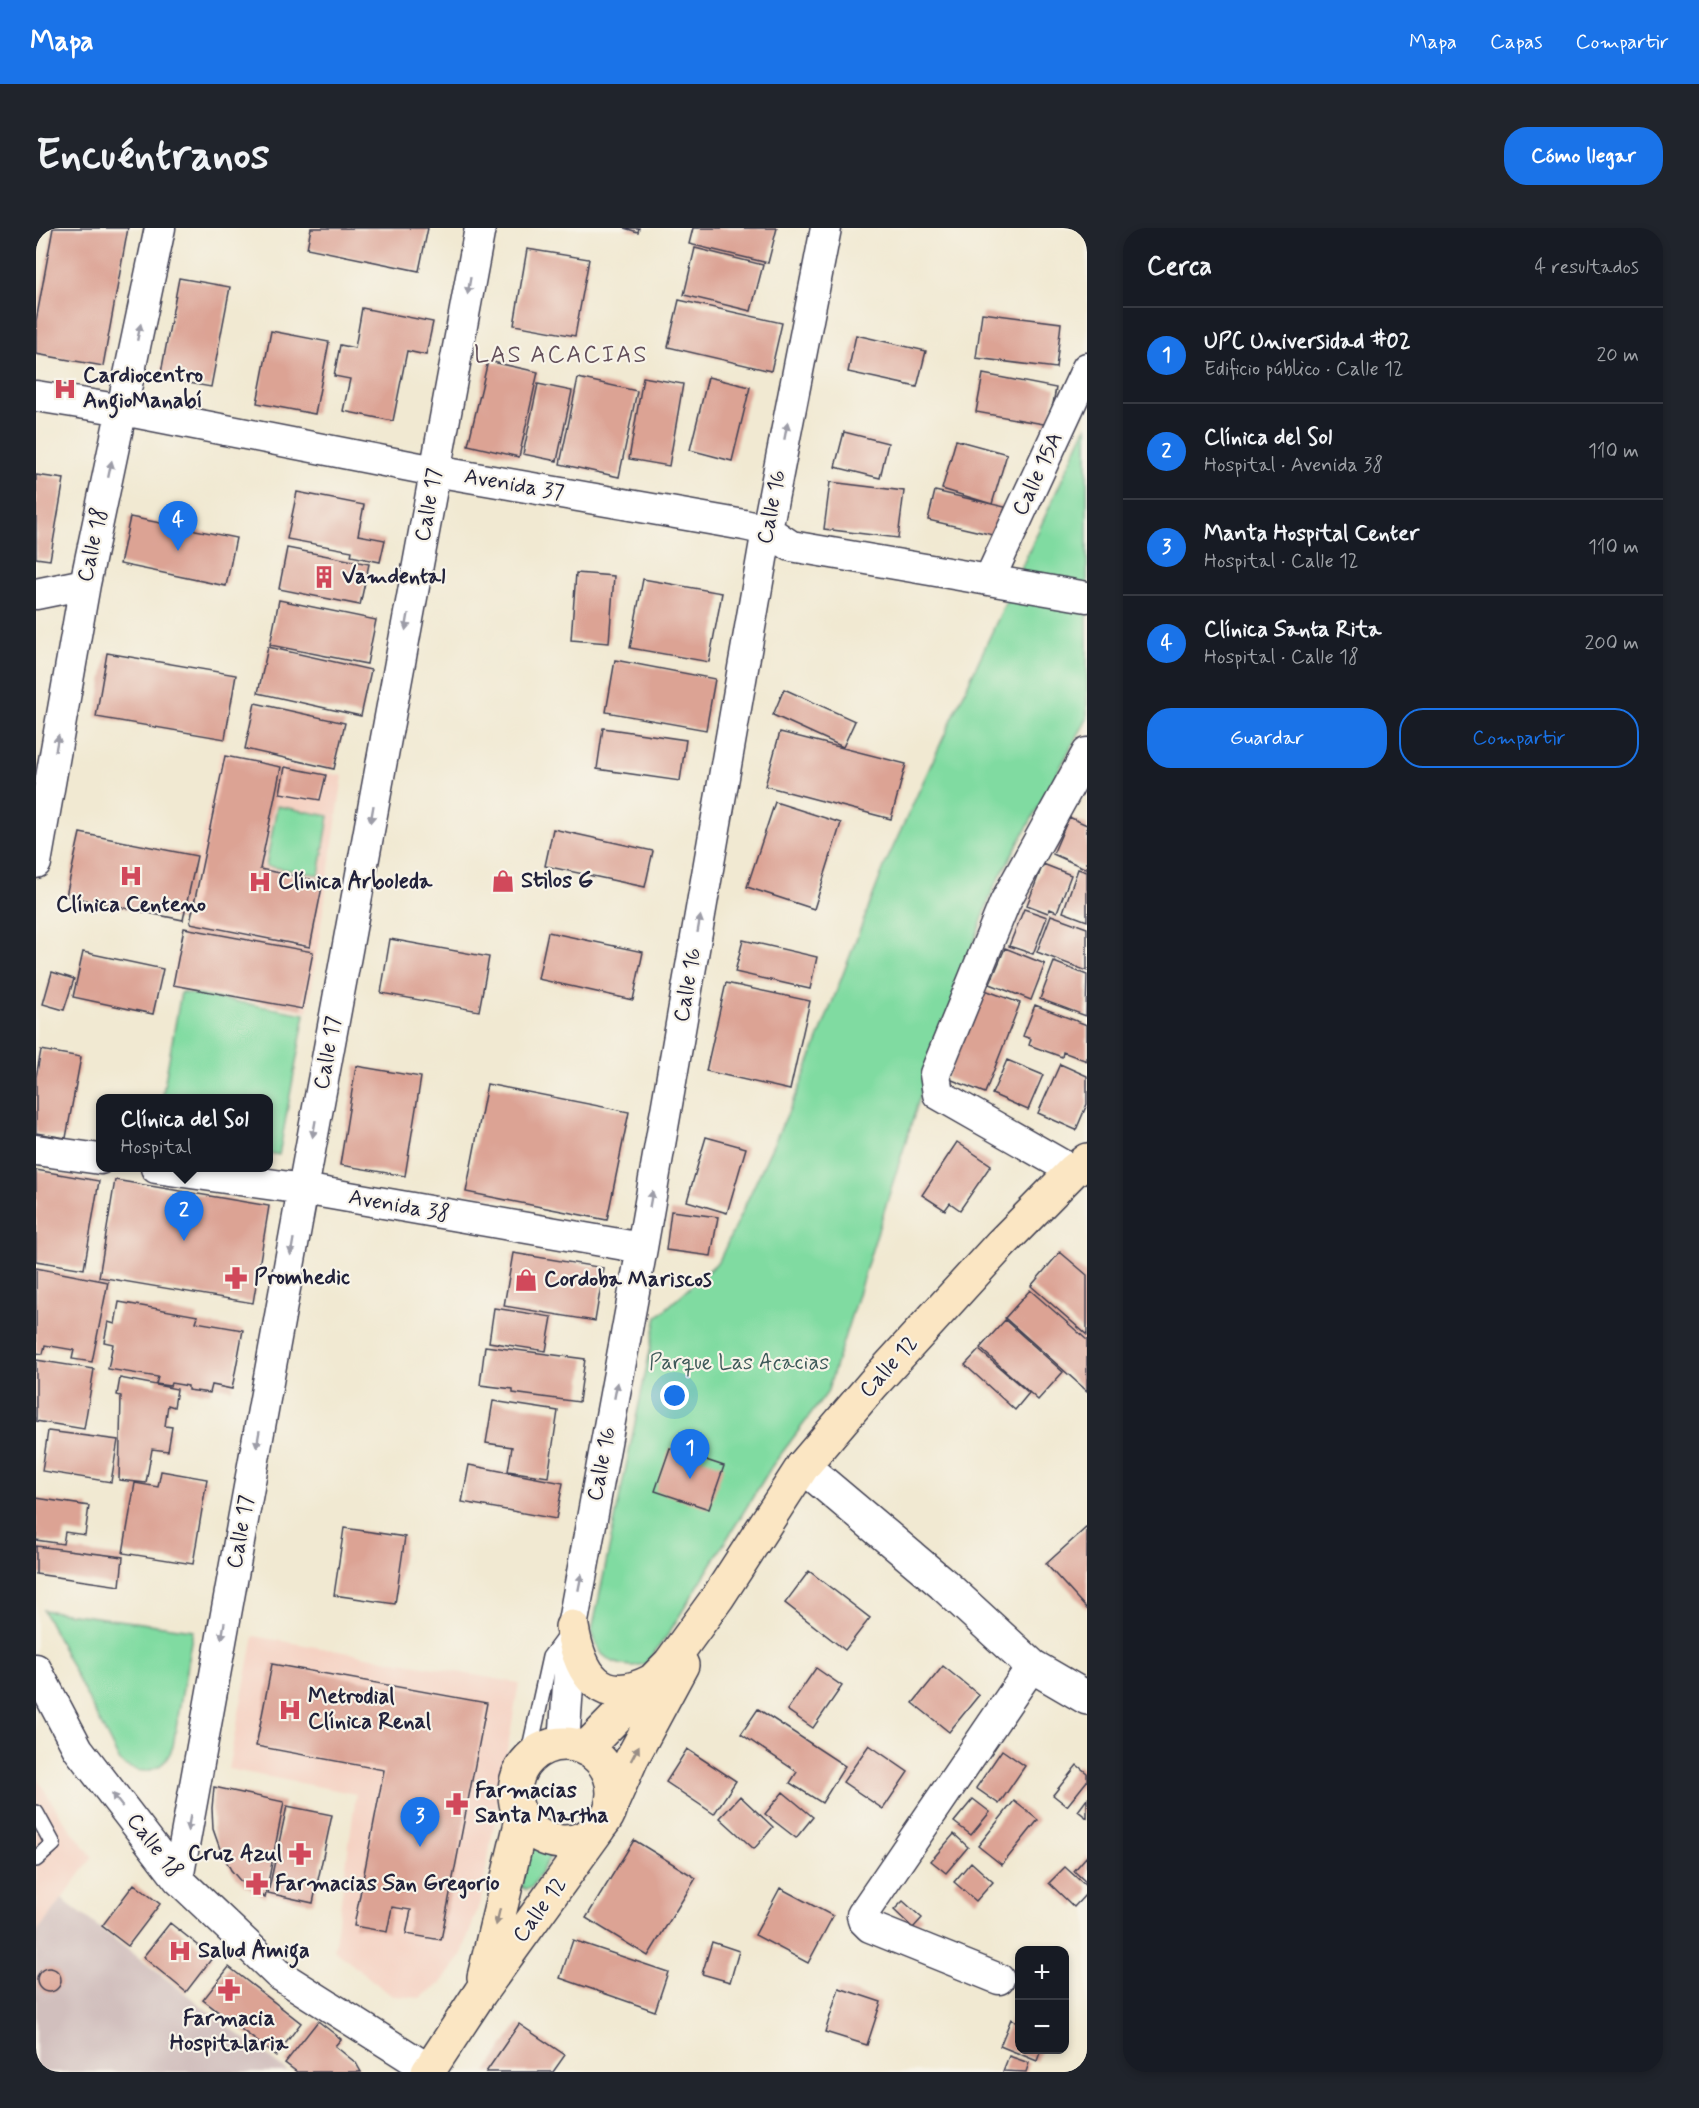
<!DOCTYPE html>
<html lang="es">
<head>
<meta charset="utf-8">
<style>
  :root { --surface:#171b24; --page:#20242c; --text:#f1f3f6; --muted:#9ea1a6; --line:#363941; --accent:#1a73e8 }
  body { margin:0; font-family:Mynerve,sans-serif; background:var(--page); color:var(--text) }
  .controls { position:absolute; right:18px; bottom:18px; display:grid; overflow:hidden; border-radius:12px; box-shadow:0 3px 9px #0003 }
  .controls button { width:54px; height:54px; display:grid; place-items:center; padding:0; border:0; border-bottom:2px solid var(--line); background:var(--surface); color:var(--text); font:30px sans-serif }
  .you { position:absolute; left:639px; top:1168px; width:21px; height:21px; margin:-15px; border:4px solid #fff; border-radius:50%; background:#1a73e8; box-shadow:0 0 0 9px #1a73e833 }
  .badge { display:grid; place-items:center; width:39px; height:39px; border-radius:50%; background:var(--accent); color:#fff; font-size:20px; font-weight:700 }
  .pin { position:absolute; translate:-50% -50px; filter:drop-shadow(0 2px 3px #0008) }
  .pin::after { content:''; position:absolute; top:32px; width:21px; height:18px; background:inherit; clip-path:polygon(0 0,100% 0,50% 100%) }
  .popup { position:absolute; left:60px; top:866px; width:177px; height:78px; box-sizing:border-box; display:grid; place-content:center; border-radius:12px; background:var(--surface); filter:drop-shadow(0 2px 4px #0005); font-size:20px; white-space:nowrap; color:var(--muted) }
  .popup b { font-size:22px; color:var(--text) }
  .popup::after { content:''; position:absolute; left:50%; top:100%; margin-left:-12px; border:12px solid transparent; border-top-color:var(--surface) }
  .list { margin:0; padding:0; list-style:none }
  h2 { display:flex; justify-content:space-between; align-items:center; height:78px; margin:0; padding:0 24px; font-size:26px }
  h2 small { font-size:20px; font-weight:400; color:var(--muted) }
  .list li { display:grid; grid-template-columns:39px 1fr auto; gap:18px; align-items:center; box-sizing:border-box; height:96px; padding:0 24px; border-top:2px solid var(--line) }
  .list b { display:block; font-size:22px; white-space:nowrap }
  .list p { margin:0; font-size:20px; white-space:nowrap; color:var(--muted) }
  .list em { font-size:20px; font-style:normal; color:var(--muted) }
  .actions { display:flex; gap:12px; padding:18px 24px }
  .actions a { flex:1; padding:14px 0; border:2px solid var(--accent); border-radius:24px; text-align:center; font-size:21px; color:var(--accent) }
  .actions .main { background:var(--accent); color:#fff }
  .map { position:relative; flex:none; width:1051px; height:1844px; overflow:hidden; border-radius:24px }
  header { display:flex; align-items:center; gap:36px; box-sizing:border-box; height:84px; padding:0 30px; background:var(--accent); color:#fff }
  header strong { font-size:28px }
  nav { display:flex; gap:33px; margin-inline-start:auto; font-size:21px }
  .intro { display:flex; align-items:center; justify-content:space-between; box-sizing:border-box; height:144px; padding:0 36px }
  h1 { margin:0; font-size:42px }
  .button { padding:15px 27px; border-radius:24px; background:var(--accent); color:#fff; font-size:21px; font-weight:700 }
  main { display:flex; gap:36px; padding:0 36px }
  aside { flex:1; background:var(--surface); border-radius:24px; box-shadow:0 3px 9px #0003 }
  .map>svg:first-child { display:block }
  .built { fill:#f5d2c3 }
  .industrial { fill:#d1bfbd }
  .green { fill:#80dba1; stroke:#517e6e; stroke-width:1.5 }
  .building { fill:#dca394 }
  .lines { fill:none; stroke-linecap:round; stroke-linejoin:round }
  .service-casing { stroke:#414052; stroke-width:18 }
  .minor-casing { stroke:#414052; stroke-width:33 }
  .tertiary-casing { stroke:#414052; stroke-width:36 }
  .secondary-casing { stroke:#414052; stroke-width:36 }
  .service { stroke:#fff; stroke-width:15 }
  .minor { stroke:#fff; stroke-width:30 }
  .tertiary { stroke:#fff; stroke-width:33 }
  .secondary { stroke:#fbe6c3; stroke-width:33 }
  .oneway { fill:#9c9ca7 }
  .oneway2 { fill:#998e86 }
  .labels { text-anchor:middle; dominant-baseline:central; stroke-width:4.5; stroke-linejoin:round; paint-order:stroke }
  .poi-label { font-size:22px; font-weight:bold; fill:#22223b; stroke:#f7f3e8; text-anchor:start }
  .street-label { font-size:22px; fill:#22223b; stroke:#f7f3e8 }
  .park-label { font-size:22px; fill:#3e5a5a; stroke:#f7f3e8 }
  .neighbourhood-label { font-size:24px; letter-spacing:1.5px; fill:#634f5a; stroke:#f7f3e8 }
</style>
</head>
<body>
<header>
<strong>Mapa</strong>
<nav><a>Mapa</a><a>Capas</a><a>Compartir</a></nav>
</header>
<div class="intro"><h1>Encuéntranos</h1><a class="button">Cómo llegar</a></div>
<main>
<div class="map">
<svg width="1051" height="1844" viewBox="0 0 1051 1844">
  <rect width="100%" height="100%" fill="#f7f3e8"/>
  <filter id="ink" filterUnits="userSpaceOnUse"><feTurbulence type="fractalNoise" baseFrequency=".0167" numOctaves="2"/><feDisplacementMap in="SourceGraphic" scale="12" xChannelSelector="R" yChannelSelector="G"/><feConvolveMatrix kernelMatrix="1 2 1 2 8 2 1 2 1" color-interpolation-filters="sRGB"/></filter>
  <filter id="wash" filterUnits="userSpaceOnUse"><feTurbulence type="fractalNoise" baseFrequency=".008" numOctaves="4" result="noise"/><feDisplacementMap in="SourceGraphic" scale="24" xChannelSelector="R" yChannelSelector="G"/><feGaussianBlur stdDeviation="1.35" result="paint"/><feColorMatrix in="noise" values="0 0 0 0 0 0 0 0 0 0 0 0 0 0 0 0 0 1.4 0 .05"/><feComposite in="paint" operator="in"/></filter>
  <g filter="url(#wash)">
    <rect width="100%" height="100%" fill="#f1e9d2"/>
    <!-- built -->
    <path class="built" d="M185,523L307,548L272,783L134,760Z
      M218,1408L483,1455L445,1671L425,1729L405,1755L384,1770L356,1768L298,1722L320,1566L192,1541Z
      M0,1548L26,1590L57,1629L0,1706Z"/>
    <!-- industrial -->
    <path class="industrial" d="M26,1671L252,1844H0V1706Z"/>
    <!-- green -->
    <path class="green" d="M1051,197V491L957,661L885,865L791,1165L736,1238L631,1408L609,1436L597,1438L586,1437L575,1433L566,1426L560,1416L556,1403L621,1089L683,1033L763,861L848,639Z
      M241,578L293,588L283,647L230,638Z
      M145,764L269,786L243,927L232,925V870H126Z
      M7,1382L157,1402L137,1518C128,1544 106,1550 84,1534Z
      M494,1611L518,1622L496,1659L490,1662L485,1659Z"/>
    <g id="blocks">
      <!-- building -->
      <path class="building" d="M17,0H92L67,138L0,126V93Z
        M275,0H392L383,43L271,20Z
        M588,0H603L602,4Z
        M657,0H741L732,35L653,16Z
        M659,20L727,37L715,83L648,67Z
        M491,21L553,31L539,108L478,97Z
        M143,50L194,59L175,159L124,150Z
        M643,72L746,95L735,143L632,119Z
        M326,80L397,94L390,127L371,123L357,193L307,183L314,151L298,148L304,117L319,120Z
        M946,85L1025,95L1020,140L940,130Z
        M235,103L293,114L279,186L221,175Z
        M820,107L890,123L881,159L812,144Z
        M452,133L502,144L483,229L432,217Z
        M947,146L1020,160L1013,197L940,184Z
        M607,149L647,156L633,238L593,231Z
        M672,149L714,159L696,233L654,222Z
        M542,150L601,163L583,249L524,236Z
        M502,156L536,163L521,233L487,226Z
        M808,204L852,215L844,250L799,239Z
        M920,212L971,226L956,276L906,261Z
        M0,247L28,251L14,332L0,330Z
        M794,254L868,263L862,310L788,301Z
        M899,263L969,279L962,308L892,292Z
        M261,264L328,277L322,307L349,312L344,334L315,328L316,323L251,311Z
        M94,289L200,310L190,358L84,336Z
        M251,320L333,336L324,377L243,361Z
        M540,345L578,348L573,415L535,412Z
        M607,351L686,365L673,434L594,420Z
        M243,372L340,392L331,436L234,417Z
        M232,419L335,442L325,488L222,465Z
        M71,425L200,447L189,511L60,489Z
        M579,432L679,451L670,502L570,484Z
        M748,461L819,493L807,519L737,487Z
        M219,475L309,495L298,541L209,521Z
        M567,500L650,512L644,553L561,541Z
        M744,504L870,536L855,591L729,558Z
        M189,528L245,539L224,641L287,654L274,719L154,695Z
        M249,539L290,547L284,572L244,565Z
        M739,574L805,595L778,681L711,659Z
        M1033,589L1051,597V641L1017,626Z
        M517,601L617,623L609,659L509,638Z
        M44,605L161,628L147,692L30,668Z
        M1007,636L1035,647L1021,684L1014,681L1012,685L991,677Z
        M1042,641L1051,644V693L1027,684Z
        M988,681L1011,689L997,726L973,718Z
        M1015,687L1051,700V743L1001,724Z
        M148,700L277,724L266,781L137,757Z
        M512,704L607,724L597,772L502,751Z
        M354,711L453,729L443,783L345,765Z
        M707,712L781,729L774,761L699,744Z
        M969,720L1009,736L995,772L954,756Z
        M47,724L127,741L117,786L37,769Z
        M1018,734L1051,747L1050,788L1004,771Z
        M16,744L38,751L28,782L7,776Z
        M690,755L774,773L754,862L670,843Z
        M946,761L984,775L949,865L911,850Z
        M999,777L1051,797V833L1027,824L1026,829L993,817L995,811L987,808Z
        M5,822L45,829L30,910L0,905V849Z
        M971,832L1007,847L992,882L956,866Z
        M1024,836L1051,848V876L1040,902L1002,885Z
        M320,838L385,849L369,948L304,937Z
        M451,856L593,884L571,992L430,964Z
        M670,909L710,920L691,985L651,973Z
        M921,914L955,937L924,982L914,975L909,982L886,967Z
        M0,942L63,953L48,1041L0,1033Z
        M79,952L233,978L217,1075L63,1049Z
        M635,983L682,989L675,1028L630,1022Z
        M1024,1024L1051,1047V1107L995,1058Z
        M477,1025L568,1040L559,1093L468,1078Z
        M0,1040L72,1054L56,1134L36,1131L38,1122L9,1117L7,1126L0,1125Z
        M994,1062L1051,1112V1163L969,1090Z
        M83,1074L162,1088L160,1094L207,1102L196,1161L176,1157L174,1165L152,1162V1158L135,1155L134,1158L120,1156L122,1149L72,1141L77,1116L68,1114L72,1094L79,1096Z
        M458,1080L516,1089L510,1123L453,1114Z
        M969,1092L1027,1144L1002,1172L944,1120Z
        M449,1118L549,1131L543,1174L477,1165V1161L444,1157Z
        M943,1122L993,1165L979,1182L929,1137Z
        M0,1132L58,1141L48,1201L0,1193Z
        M84,1150L141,1161L138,1179L132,1177L129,1198L136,1199L132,1223L116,1221L110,1255L83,1252L85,1168L81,1167Z
        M457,1173L522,1183L512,1249L472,1243L476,1219L450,1215Z
        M12,1203L82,1212L75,1254L6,1243Z
        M634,1220L688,1238L673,1281L619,1263Z
        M433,1237L527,1255L520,1291L426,1274Z
        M125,1243L171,1251L157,1336L87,1325L99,1255L122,1259Z
        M0,1270L53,1278L49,1307L29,1304L27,1316L0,1312Z
        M1051,1299V1381L1010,1336Z
        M308,1300L369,1309L359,1376L298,1367Z
        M0,1318L87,1329L84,1358L0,1346Z
        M773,1343L834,1390L809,1422L749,1375Z
        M236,1436L451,1475L405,1712L370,1706L375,1682L356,1679L351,1704L318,1698L348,1542L220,1518Z
        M907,1438L943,1467L913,1504L877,1475Z
        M780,1440L806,1458L777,1500L751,1482Z
        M722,1481L809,1538L786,1575L754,1555L761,1544L705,1506Z
        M833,1517L872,1544L847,1581L807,1554Z
        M651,1521L700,1553L678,1586L630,1554Z
        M966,1522L989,1538L963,1576L940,1560Z
        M1041,1537L1051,1545V1553L1031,1578L1017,1567Z
        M178,1559L248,1574L229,1670L207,1656L195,1642L184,1621L177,1601L176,1580Z
        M747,1564L777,1589L760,1610L729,1586Z
        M704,1568L737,1599L718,1621L684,1590Z
        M937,1571L954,1584L935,1607L918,1594Z
        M1051,1571V1590L1042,1583Z
        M978,1573L1002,1592L966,1637L942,1618Z
        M251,1578L296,1587L277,1675L232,1665Z
        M918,1606L932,1619L910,1645L895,1633Z
        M598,1612L660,1650L612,1728L550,1690Z
        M1051,1628V1655L1038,1643Z
        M935,1634L957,1654L940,1673L918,1654Z
        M1029,1639L1051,1659V1665L1038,1679L1013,1655Z
        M98,1656L124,1676L92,1718L66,1698Z
        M744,1660L797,1688L772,1735L719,1707Z
        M867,1673L886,1690L877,1700L858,1682Z
        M134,1695L177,1729L150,1764L107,1729Z
        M537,1712L632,1744L619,1783L524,1750Z
        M676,1714L703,1723L694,1754L666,1746Z
        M193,1739L265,1795L240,1828L167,1772Z
        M1 1752a12 12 0 1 1 24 0a12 12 0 1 1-24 0Z
        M803,1760L845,1774L831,1817L789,1804Z
        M975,1791L984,1795V1822H1005L1001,1833L964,1818Z
        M282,1793L305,1811L299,1818L320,1835L325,1844H261L249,1835Z
        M483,1796L529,1827L517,1844H450Z
        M973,1828L993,1835L990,1844L967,1843Z"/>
    </g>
  </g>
  <g filter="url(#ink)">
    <use href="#blocks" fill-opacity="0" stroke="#414052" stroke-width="1.5"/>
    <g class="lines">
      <!-- service casing -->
      <g class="service-casing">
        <path id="service" d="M491,1533L514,1429L531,1406
          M0,1585L17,1616L0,1631"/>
      </g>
      <!-- minor casing -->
      <g class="minor-casing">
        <path id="minor" d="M0,168L87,182L399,243L708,297L731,302L755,318L1051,369
          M953,352L1051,140
          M0,366L49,356
          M0,635L49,356L124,0
          M0,922L64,931
          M120,940L267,961L606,1020
          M1037,943L902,866L899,846L969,674L1051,525
          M0,1441L42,1521L142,1651L242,1746L394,1842
          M528,1516L536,1399L606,1020L731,302L790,0
          M142,1651L267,961L444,0
          M963,1751L834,1699L827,1692L826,1687L996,1438"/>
      </g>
      <!-- tertiary casing -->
      <g class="tertiary-casing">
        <path id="tertiary" d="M767,1238L907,1356L996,1438L1051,1470"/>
      </g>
      <!-- secondary casing -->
      <g class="secondary-casing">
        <path id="secondary" d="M536,1399C544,1446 564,1480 616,1453
          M479 1565a49 49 0 1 1 98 0a49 49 0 1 1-98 0Z
          M549,1521L634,1435L682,1369L767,1238L837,1156L964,1017L1037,943L1051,932
          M576,1575L596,1530L646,1437
          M448,1749L486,1591
          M392,1844L444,1765L563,1600"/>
      </g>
      <!-- service -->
      <use href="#service" class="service"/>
      <!-- minor -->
      <use href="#minor" class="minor"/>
      <!-- tertiary -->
      <use href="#tertiary" class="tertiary"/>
      <!-- secondary -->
      <use href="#secondary" class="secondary"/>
    </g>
    <!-- one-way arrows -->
    <defs><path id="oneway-solid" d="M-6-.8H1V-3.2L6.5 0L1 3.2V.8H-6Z" transform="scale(1.5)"/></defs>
    <g class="oneway">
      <use href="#oneway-solid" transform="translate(433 58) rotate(100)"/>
      <use href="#oneway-solid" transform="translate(103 104) rotate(-78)"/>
      <use href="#oneway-solid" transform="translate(750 203) rotate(-79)"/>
      <use href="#oneway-solid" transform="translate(74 241) rotate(-78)"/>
      <use href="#oneway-solid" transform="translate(371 394) rotate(100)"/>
      <use href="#oneway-solid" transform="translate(21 515) rotate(-80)"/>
      <use href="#oneway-solid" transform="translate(336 586) rotate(100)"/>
      <use href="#oneway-solid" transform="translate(663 696) rotate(-80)"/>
      <use href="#oneway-solid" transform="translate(278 901) rotate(100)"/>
      <use href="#oneway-solid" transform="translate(615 971) rotate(-80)"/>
      <use href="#oneway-solid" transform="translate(256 1019) rotate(100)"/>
      <use href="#oneway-solid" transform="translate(580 1162) rotate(-79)"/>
      <use href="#oneway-solid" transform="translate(222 1211) rotate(100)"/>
      <use href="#oneway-solid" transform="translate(544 1354) rotate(-79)"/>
      <use href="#oneway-solid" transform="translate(187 1403) rotate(100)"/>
      <use href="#oneway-solid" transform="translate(81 1572) rotate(-128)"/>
      <use href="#oneway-solid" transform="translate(153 1595) rotate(100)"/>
    </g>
    <g class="oneway2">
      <use href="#oneway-solid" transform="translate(599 1525) rotate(-62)"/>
      <use href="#oneway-solid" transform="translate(462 1689) rotate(103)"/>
    </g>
  </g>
  <!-- icons -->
  <defs>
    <g id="hospital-bare" transform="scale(1.8)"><path d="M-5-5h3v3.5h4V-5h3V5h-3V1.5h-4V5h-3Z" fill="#d1495b" stroke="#f7f3e8" stroke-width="2.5" paint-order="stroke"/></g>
    <g id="building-bare" transform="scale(1.8)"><path d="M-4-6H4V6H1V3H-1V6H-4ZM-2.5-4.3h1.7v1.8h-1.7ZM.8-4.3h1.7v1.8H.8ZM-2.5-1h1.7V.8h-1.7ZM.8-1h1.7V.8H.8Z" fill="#d1495b" stroke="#f7f3e8" stroke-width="2.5" paint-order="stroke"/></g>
    <g id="shop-bare" transform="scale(1.8)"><path d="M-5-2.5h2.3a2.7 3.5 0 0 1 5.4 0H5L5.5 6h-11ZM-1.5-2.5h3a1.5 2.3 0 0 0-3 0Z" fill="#d1495b" stroke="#f7f3e8" stroke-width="2.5" paint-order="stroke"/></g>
    <g id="pharmacy-bare" transform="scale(1.8)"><path d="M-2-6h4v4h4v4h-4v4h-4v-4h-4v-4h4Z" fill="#d1495b" stroke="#f7f3e8" stroke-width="2.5" paint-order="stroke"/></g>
  </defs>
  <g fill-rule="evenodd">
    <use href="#hospital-bare" x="29" y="161"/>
    <use href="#building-bare" x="288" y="349"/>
    <use href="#hospital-bare" x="95" y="648"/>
    <use href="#shop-bare" x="467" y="653"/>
    <use href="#hospital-bare" x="224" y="654"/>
    <use href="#pharmacy-bare" x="200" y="1050"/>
    <use href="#shop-bare" x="490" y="1052"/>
    <use href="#hospital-bare" x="254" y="1482"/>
    <use href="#pharmacy-bare" x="421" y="1576"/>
    <use href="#pharmacy-bare" x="264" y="1626"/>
    <use href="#pharmacy-bare" x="221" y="1656"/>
    <use href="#hospital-bare" x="144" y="1723"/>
    <use href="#pharmacy-bare" x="193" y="1762"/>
  </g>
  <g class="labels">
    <!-- poi labels -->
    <g class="poi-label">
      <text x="47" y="148">Cardiocentro<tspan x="47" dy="25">AngioManabí</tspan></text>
      <text x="306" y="349">Vamdental</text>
      <text x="485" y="653">Stilos G</text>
      <text x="242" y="654">Clínica Arboleda</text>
      <text x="95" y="677" text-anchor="middle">Clínica Centeno</text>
      <text x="218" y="1050">Promhedic</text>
      <text x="508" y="1052">Cordoba Mariscos</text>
      <text x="272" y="1469">Metrodial<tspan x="272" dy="25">Clínica Renal</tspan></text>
      <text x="439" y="1563">Farmacias<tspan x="439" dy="25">Santa Martha</tspan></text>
      <text x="246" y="1626" text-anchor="end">Cruz Azul</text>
      <text x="239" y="1656">Farmacias San Gregorio</text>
      <text x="162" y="1723">Salud Amiga</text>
      <text x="193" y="1791" text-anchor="middle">Farmacia<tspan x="193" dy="25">Hospitalaria</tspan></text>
    </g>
    <!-- street labels -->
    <g class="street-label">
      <text transform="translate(1002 246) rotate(-65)">Calle 15A</text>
      <text transform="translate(478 257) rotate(10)">Avenida 37</text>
      <text transform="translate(393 277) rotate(-80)">Calle 17</text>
      <text transform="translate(736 279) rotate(-79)">Calle 16</text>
      <text transform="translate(57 317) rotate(-78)">Calle 18</text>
      <text transform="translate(652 757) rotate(-80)">Calle 16</text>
      <text transform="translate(292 825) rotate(-80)">Calle 17</text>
      <text transform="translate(363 978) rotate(10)">Avenida 38</text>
      <text transform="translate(853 1139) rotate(-48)">Calle 12</text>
      <text transform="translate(566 1236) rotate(-79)">Calle 16</text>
      <text transform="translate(205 1304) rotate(-80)">Calle 17</text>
      <text transform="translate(118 1618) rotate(52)">Calle 18</text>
      <text transform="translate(504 1682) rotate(-54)">Calle 12</text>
    </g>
    <!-- park labels -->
    <g class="park-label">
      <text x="703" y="1135">Parque Las Acacias</text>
    </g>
    <!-- neighbourhood labels -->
    <g class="neighbourhood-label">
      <text x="525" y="127">LAS ACACIAS</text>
    </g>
  </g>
</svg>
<div class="controls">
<button>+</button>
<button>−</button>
</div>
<div class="you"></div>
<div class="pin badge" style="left:654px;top:1251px">1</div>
<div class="pin badge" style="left:148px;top:1013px">2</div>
<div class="popup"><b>Clínica del Sol</b>Hospital</div>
<div class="pin badge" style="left:384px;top:1619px">3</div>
<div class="pin badge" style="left:142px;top:323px">4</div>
</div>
<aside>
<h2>Cerca<small>4 resultados</small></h2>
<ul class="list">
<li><span class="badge">1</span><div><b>UPC Universidad #02</b><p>Edificio público · Calle 12</p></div><em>20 m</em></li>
<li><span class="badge">2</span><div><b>Clínica del Sol</b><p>Hospital · Avenida 38</p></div><em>110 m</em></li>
<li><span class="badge">3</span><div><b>Manta Hospital Center</b><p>Hospital · Calle 12</p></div><em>110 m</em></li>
<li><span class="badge">4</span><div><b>Clínica Santa Rita</b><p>Hospital · Calle 18</p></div><em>200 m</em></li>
</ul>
<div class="actions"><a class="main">Guardar</a><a>Compartir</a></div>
</aside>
</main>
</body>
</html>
